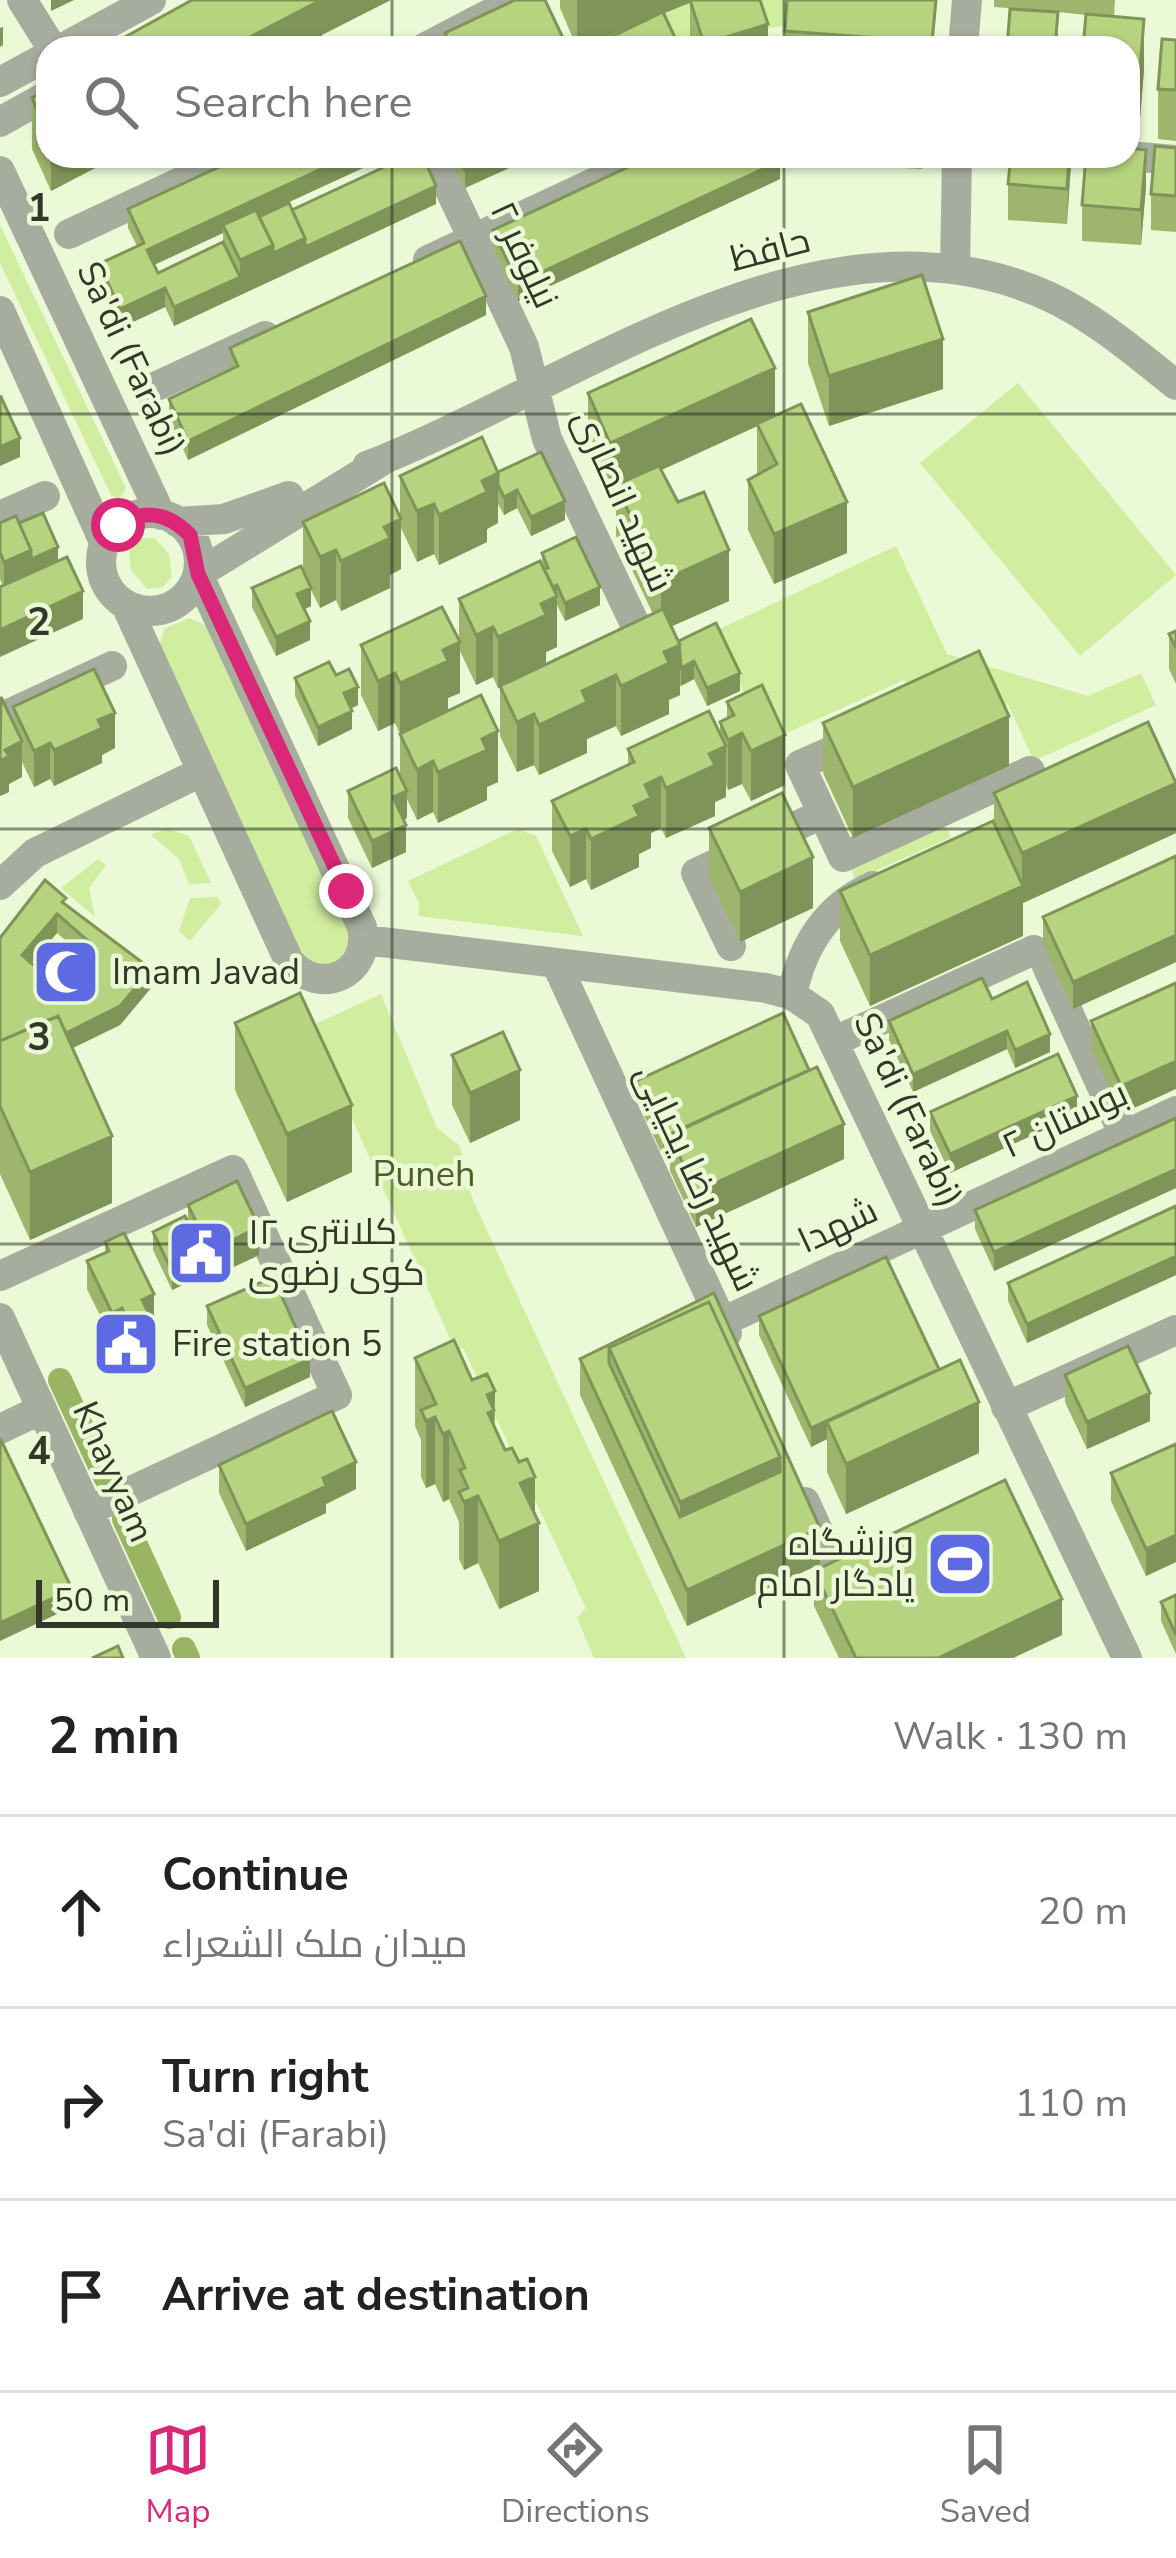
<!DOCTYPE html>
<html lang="en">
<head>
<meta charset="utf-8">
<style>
  :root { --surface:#fff; --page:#f2f2f2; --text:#222; --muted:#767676; --line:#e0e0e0; --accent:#db2777 }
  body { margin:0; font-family:"Nunito Sans",Cairo,sans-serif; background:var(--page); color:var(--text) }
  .scale { position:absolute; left:36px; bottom:30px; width:183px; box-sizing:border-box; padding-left:12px; border:6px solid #32372a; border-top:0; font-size:33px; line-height:42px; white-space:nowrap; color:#32372a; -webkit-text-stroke:9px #ebf9d6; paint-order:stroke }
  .stop { position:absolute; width:36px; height:36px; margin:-27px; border:9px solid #db2777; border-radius:50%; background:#fff }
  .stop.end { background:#db2777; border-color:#fff; box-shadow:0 3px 12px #0008 }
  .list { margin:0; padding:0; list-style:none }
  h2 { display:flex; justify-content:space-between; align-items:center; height:156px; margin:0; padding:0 48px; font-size:51px }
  h2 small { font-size:39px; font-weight:400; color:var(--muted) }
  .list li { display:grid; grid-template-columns:78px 1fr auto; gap:36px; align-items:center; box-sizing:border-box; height:192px; padding:0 48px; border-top:3px solid var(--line) }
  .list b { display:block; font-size:45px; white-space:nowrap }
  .list p { margin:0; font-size:39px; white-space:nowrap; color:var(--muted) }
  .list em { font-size:39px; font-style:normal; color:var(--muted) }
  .icon { flex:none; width:66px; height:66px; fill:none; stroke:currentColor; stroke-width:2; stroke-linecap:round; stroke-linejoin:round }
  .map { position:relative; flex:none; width:1176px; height:1658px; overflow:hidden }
  .search { position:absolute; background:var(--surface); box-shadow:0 3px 9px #0004; left:36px; right:36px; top:36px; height:132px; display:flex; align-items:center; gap:30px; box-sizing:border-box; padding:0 42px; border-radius:36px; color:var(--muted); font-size:45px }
  .sheet { height:732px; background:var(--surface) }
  nav { display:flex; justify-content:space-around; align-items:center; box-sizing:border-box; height:168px; border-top:3px solid var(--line); background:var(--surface); font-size:33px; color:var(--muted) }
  nav a { display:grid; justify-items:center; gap:6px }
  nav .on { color:var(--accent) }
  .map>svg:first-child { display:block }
  .green { fill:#d1ed9f }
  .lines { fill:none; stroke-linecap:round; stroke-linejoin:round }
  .canal { stroke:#99b563; stroke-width:24 }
  .minor { stroke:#a7ad9e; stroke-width:30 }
  .wall { fill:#9db56d; fill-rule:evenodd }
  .shaded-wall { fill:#7f9459 }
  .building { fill:#b6d37f; stroke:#7f9459; stroke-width:3; fill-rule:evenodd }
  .route { stroke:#db2777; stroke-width:15 }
  .grid { fill:none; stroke:#32372a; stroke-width:3; stroke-opacity:0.55 }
  .labels { text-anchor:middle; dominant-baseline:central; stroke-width:9; stroke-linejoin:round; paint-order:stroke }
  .street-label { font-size:36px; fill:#32372a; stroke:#ebf9d6 }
  .poi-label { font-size:36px; fill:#32372a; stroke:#ebf9d6; text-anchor:start }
  .park-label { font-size:36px; fill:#4b5e24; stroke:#ebf9d6 }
  .grid-label { font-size:39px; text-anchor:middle; font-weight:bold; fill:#32372a; stroke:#ebf9d6; stroke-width:9; stroke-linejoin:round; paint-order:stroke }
</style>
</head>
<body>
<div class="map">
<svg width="1176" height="1658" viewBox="0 0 1176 1658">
  <rect width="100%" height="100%" fill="#ebf9d6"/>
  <!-- green -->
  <path class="green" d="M696,0H789L787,26L754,30L693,48H580Z
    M0,225L126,488L119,500L111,495L0,263Z
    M1018,383L1176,575L1080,656L920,463Z
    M137,538H155L169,554L172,577L163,587L147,589L131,570L129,550Z
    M896,546L947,654L1088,696L1141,673L1156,705L1034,761L1008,705L956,690L916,705L904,680L767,742L715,631Z
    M189,618L206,625L350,931L346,957L322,968L300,954L159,647L164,629Z
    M944,823L951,837L856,880L850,866Z
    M167,828L189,836L211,883L189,884L179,859L151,835Z
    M518,829L536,836L583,936L418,916L419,903L408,881Z
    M98,859L106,865L89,888L95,917L61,888Z
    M218,897L221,904L190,941L179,931L190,898Z
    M381,994L437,1128L460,1146L472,1198L686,1658H594L577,1618L586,1608L463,1348L455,1350L311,1026Z"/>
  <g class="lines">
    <!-- canal -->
    <path class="canal" d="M60,1380L105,1477
      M124,1519L169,1617
      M184,1649L188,1658"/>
    <!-- minor -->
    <path class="minor" d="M22,0L52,48
      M63,48L151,0
      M424,48L516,0
      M963,48L967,0
      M0,82L48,56
      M0,122L48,95
      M434,156L524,347L547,439L643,641
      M1128,156L1176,160
      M0,171L161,515
      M69,234L236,156
      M428,260L651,156
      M955,268L957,156
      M0,311L105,544
      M148,390L265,336
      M367,466C575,385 821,192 1050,297C1095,318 1137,354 1176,385
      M101 562a49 49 0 1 1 98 0a49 49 0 1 1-98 0Z
      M0,516L45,496
      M177,522L224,519L289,496
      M126,605L289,961C319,998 372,974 362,927L198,574L385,459
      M0,718L112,666
      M861,738L800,765L843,857L1030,771
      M0,885L35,853L201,772
      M365,940L766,988L792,995L820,1014L1127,1658
      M731,946L696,873L822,814
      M556,963L727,1333
      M1047,966L1118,1122
      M792,995C802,946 826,907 873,886
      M835,1041L1034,950
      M0,1276L233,1170L337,1395L88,1511
      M0,1318L156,1658
      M722,1322L1176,1111
      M1006,1407L1176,1330
      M0,1429L42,1409
      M805,1502L830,1557"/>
  </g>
  <!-- wall -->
  <path class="wall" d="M560,0H760L768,48H690V3L664,13L680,48H603V41L638,24L577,48L560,8Z
    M994,0H1115L1114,16L1144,69L1139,131L1128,130V48L1086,15L1058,12V48L1046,11L994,7Z
    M936,11L933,48H785V31Z
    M1176,40V141L1158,139V89Z
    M48,90V156H118L51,191L32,149V98Z
    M1176,148V232L1151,230V194Z
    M243,156H389L259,216L292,210L436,204L174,326L165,307L120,328L99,282V264L137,246L128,228V209ZM223,233V242L158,273L154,265Z
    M449,156H535L465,188Z
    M812,156H923L922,169L812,163Z
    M1071,156L1067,224L1008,220V184Z
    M780,179L518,301L493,248V230Z
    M1146,186L1141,245L1082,241V205Z
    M808,312L943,389L829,426L808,363Z
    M486,315L188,460L169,418V399L231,370L230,348Z
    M588,393L775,416L847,553L774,584L748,530V480L757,475V426L661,470L729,601L672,626L679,641L740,691L707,706L694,679L680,686V695L669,700V714L621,736L616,726L587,739V753L539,775L534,765L517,772L500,736V687L498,688L493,677L476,685L460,651V693L448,698V711L498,782L487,787V800L438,823L433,812L417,820L407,799V818L404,820L406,852L372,868L348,818V791L400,776V734L395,723L378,731L361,695V645L459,641V599L542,564V553L600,605L565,621L557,605V647L546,652V664L653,614L616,536V490L610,493L588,443Z
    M498,472L565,520L531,536L517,508L504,515L498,504V523L487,529V542L439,565L434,554L417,562L401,528V569L390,575V588L341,611L336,600L320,608L311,590V606L305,609L310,640L276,656L252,607V588L303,570V522L400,518V476Z
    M0,523H19L58,561L83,619L3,586L0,579Z
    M1176,631V684L1169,669V634Z
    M336,675L358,705L351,708L352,729L318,746L295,696V678Z
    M727,702L785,785L751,801L742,784L728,790L726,785V797L715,802V816L666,838L661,828L651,833V848L639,854V867L591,890L586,879L570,887L552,851V801L628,765V749L720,734V722L727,719Z
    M13,707L115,748L102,755V763L54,786L50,779L34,787L22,762V777L9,784V792L0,796L13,722Z
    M823,723L1009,766L853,838L823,773Z
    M1176,782V833L1023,903V936L870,1006L840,941V891L994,823V793Z
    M709,828L813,908L740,942L709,878Z
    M1176,856V962L1073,1009L1043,944V917Z
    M66,904L151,988L120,1025L73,1048L112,1203L30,1240L0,1174V938ZM57,933L86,958L60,988L31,963Z
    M1176,983L1121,1114L1091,1049V1021Z
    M992,999L1050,1052L1015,1068L1007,1049L913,1092L889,1040V1021Z
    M235,1023L352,1172L287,1202L235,1090Z
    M452,1055L520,1120L470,1143L452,1105Z
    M636,1081L844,1159L696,1227L670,1171V1152L663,1156L636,1099Z
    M930,1112L1077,1115L950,1173L930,1131Z
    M1176,1118V1188L994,1271L975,1229V1210Z
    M188,1205L259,1255L210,1278L204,1265V1275L172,1290L153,1250V1232L188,1223Z
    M1176,1206V1275L1027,1343L1008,1301V1283Z
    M105,1242L154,1321L148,1324V1339L128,1348L122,1336L112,1340L87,1289V1261L105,1253Z
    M714,1293L820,1564L687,1626L580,1395V1359Z
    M207,1306L310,1377L245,1407L207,1325Z
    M759,1316L979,1453L846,1514L827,1472V1439L811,1447L759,1335Z
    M415,1358L495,1427L535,1514L539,1591L499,1609L478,1563L464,1570L459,1559V1522L449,1499L443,1502L435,1484L426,1488L421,1477V1440L415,1426Z
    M1065,1375L1150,1421L1087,1449L1065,1402Z
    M1176,1444V1562L1146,1576L1111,1501V1473Z
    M219,1465L356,1489L326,1504V1513L246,1551L219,1493Z
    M814,1571L1062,1635L1013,1658H839L814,1606Z
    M1176,1595V1654L1161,1621V1602Z"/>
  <!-- shaded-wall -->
  <path class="shaded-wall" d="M51,0H74L51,11Z
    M316,0H391L322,35V48H229Z
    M577,0H696L580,48H577Z
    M1144,19V69L1139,131V80Z
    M768,24V48H704V44Z
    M3,27V45L0,47V28Z
    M564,40V48H546Z
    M1146,150V186L1141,245V210Z
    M51,156H118L51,191Z
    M349,156H389L226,231L223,225V233L147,268V250Z
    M495,156H535L465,188V170Z
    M1069,156H1071V165L1067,224Z
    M780,161V179L518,301V283Z
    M436,186V204L174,326V307L240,277V260L273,245L305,238Z
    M165,288V307L120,328V309Z
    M486,296V315L188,460V441Z
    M943,339V389L829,426V376Z
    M775,368V418L618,490L616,485V490L610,493V443Z
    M20,438V457L0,466V447Z
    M498,473V523L487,529V542L439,565V515L482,481Z
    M517,490V508L504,515V497Z
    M565,501V520L531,536V517Z
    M847,502V553L774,584V534Z
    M434,504V554L417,562V511Z
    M401,519V569L390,575V588L341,611V561L384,527Z
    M58,547V565L4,589V562L31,550Z
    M336,550V600L320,608V557Z
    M729,550V601L661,631V581Z
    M557,585V647L546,652V665L498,688V637L543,592Z
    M600,587V605L565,621V603Z
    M311,588V606L297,613V594Z
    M83,591V619L0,657V630Z
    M310,621V640L276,656V637Z
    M493,627V677L476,685V635Z
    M460,642V693L448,698V711L400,734V683L443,650Z
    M680,645V695L669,700V714L621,736V686L664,652Z
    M694,661V679L681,686V668Z
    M395,673V723L378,731V681Z
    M740,673V691L707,706V688Z
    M616,675V726L587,739V753L539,775V725L582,691Z
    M358,687V705L344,712V693Z
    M352,711V729L318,746V727Z
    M115,713V748L102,755V763L54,786V750L98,720Z
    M534,714V765L517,772V722Z
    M1009,716V766L853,838V787Z
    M498,731V782L487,787V800L438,823V772L482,739Z
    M742,733V784L728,790V740Z
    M785,735V785L751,801V751Z
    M22,741V777L9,784V792L0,796V761L5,750Z
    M50,743V779L34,787V751Z
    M726,746V797L715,802V816L666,838V788L709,754Z
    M433,761V812L417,820V770Z
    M661,777V828L651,833V848L639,854V867L591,890V839L634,806L645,785Z
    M1176,783V833L1023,903V936L870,1006V955L1022,886V853Z
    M407,791V818L393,824V797Z
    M406,825V852L372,868V841Z
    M586,829V879L570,887V836Z
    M813,857V908L740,942V892Z
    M57,914V933L22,974V955Z
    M1176,935V962L1073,1009V982Z
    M151,969V988L120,1025L19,1074V1055Z
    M1007,1031V1049L913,1092V1074Z
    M1050,1034V1052L1015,1068V1050Z
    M1176,1061V1089L1121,1114V1086Z
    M520,1070V1120L470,1143V1093Z
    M1077,1096V1115L950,1173V1154Z
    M352,1105V1172L287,1202V1134Z
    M724,1109L670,1135V1152L663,1156V1137Z
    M844,1124V1159L696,1227V1192Z
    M112,1136V1203L30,1240V1172Z
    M1176,1169V1188L994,1271V1252Z
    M259,1227V1255L210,1278V1251Z
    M204,1256V1275L172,1290V1271Z
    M1176,1256V1275L1027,1343V1324Z
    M154,1294V1321L148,1324V1339L128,1348V1321L142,1300Z
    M122,1308V1336L112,1340V1313Z
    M310,1359V1377L245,1407V1388Z
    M495,1391L494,1477L487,1395Z
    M1150,1393V1421L1087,1449V1422Z
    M979,1402V1453L846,1514V1464Z
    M435,1417V1484L426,1488V1421Z
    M827,1422V1439L811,1447V1428Z
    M449,1431V1499L443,1502V1434Z
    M780,1457V1507L680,1553V1502Z
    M356,1462V1489L326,1504V1513L246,1551V1524L323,1478Z
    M535,1477V1525L539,1523V1591L499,1609V1541L520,1483Z
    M478,1496V1563L464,1570V1502Z
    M820,1528V1564L687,1626V1590Z
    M1176,1535V1562L1146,1576V1549Z
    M72,1589V1607L0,1641V1623Z
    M1062,1599V1635L1013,1658H938Z"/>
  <!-- building -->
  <path class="building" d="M192,0H321L229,48H105Z
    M515,0H545L564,40L546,48H452L445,33Z
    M690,0H760L768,24L704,44Z
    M787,0H936L932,42L785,31Z
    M1010,9L1058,12L1055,48H1007Z
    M663,12L680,48H606L603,41Z
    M1086,14L1144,19L1139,80L1128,79V48H1083Z
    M1162,39L1176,40V90L1158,89Z
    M48,90V134L32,98Z
    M1155,146L1176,148V196L1151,194Z
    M1128,148L1146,150L1141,210L1082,205L1086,156H1128Z
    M243,156H349L147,250L158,273L223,242L240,277L174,307L165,288L120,309L99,264L144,243L128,209Z
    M408,156H423L436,186L305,247V238L292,210Z
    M458,156H495L465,170Z
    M652,156H778L780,161L518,283L493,230Z
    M1011,156H1069L1067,189L1008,184Z
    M289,203L305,238L273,253V245L259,217Z
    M256,210L273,245L240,260L223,225Z
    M460,241L486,296L188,441L169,399L238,366L230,348Z
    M922,275L943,339L829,376L808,312Z
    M751,319L775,368L610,443L588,393Z
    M1,397L20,438L0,447V398Z
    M801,404L847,502L774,534L748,480L777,464L757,424Z
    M482,437L498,473L482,481L487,492L439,515L434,504L417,511L400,476Z
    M541,452L565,501L531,517L517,490L504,497L498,485V472Z
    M659,466L678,502L704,492L729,550L661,581L616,485Z
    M384,483L401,519L384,527L390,538L341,561L336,550L320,557L303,522Z
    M43,513L58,547L31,559V550L19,523Z
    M16,516L31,550L4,562L0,552V523Z
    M576,537L600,587L565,603L557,585L553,587L544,569L548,568L542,553Z
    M67,557L83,591L0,630V587Z
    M540,561L557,596L541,604L546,615L498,637L493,627L476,635L459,599Z
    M301,566L311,588L297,594L310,621L276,637L252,588Z
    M442,607L460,642L443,650L448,661L400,683L395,673L378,681L361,645Z
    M663,609L680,645L664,652L669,663L621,686L616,675L582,691L587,702L539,725L534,714L517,722L500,686Z
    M716,623L740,673L707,688L694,661L681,668L679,641Z
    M1176,631V648L1169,634Z
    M979,651L1009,716L853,787L823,723Z
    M329,662L336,675L349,669L358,687L344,693L352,711L318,727L295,678Z
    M94,669L115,713L98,720L102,728L54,750L50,743L34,751L13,707Z
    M762,685L785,735L751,751L742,733L728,740L720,722L734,715L727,702Z
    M481,695L498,731L482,739L487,750L438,772L433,761L417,770L400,734Z
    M1,697L22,741L5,750L9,756L0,761Z
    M709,711L726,746L709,754L715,765L666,788L661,777L645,785L651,798L634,806L639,816L591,839L586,829L570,836L552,801L634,762L628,749Z
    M1148,722L1176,783L1022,853L994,793Z
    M396,768L407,791L393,797L406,825L372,841L348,791Z
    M782,793L813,857L740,892L709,828Z
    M993,821L1023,886L870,955L840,891Z
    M1176,856V935L1073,982L1043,917Z
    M45,880L66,898L62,902L151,969L120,1006L66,1033L58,1016L0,1041V938ZM57,914L95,947L60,988L22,955Z
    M982,978L992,999L1027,982L1050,1034L1015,1050L1007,1031L913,1074L889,1021Z
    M1176,983V1061L1121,1086L1091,1021Z
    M300,993L352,1105L287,1134L235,1023Z
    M783,1013L809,1070L663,1137L636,1081Z
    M58,1016L112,1136L30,1172L0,1106V1041Z
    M503,1032L520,1070L470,1093L452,1055Z
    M1058,1054L1077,1096L950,1154L930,1112Z
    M817,1067L844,1124L696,1192L670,1135Z
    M1176,1118V1169L994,1252L975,1210Z
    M237,1181L259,1227L210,1251L188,1205Z
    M1176,1206V1256L1027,1324L1008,1283Z
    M185,1216L204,1256L172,1271L153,1232Z
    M124,1233L154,1294L142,1300L148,1312L128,1321L122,1308L112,1313L87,1261L109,1251L105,1242Z
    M886,1257L939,1369L811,1428L759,1316Z
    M264,1281L277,1286L310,1359L245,1388L207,1306Z
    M714,1293L820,1528L687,1590L580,1359ZM709,1302L780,1457V1472L680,1517L609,1363V1348Z
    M709,1302L780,1457L680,1502L609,1348Z
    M454,1340L472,1380L487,1374L495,1391L487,1395L494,1410L488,1413L505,1450L512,1448L519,1462L527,1459L535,1477L520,1483L539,1523L499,1541L478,1496L464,1502L459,1492L468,1488L460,1470L465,1468L449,1431L443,1434L435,1417L426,1421L421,1410L436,1404L415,1358Z
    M1128,1346L1150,1393L1087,1422L1065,1375Z
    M960,1360L979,1402L846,1464L827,1422Z
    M332,1411L356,1462L323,1478L326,1486L246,1524L219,1465Z
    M1,1440L72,1589L0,1623V1441Z
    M1176,1444V1535L1146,1549L1111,1473Z
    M1005,1480L1062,1599L938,1658H856L814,1571Z
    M1176,1595V1635L1161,1602Z
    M118,1646L123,1658H92Z"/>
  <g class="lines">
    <!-- route -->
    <path class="route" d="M118,525C145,508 168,513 190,535L198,574L346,891"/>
  </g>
  <!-- grid -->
  <path class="grid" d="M392,0V48M784,0V48M392,156V1658M784,156V1658M0,414H1176M0,829H1176M0,1244H1176"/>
  <!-- icons -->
  <defs>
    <g id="mosque-square" transform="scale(3.45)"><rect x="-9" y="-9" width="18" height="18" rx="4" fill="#5d6ae2" stroke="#ebf9d6"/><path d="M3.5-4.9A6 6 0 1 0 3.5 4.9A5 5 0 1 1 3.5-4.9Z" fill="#fff"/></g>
    <g id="civic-square" transform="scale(3.45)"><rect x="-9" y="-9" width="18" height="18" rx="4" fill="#5d6ae2" stroke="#ebf9d6"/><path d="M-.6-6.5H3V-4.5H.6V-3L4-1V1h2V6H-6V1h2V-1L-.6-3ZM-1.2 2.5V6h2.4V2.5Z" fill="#fff"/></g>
    <g id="stadium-square" transform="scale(3.45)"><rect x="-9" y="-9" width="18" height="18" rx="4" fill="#5d6ae2" stroke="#ebf9d6"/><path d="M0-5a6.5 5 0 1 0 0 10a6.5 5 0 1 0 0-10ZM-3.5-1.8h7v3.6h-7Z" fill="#fff"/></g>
  </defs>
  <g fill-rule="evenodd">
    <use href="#mosque-square" x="66" y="972"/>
    <use href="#civic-square" x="201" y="1253"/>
    <use href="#civic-square" x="126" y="1344"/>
    <use href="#stadium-square" x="960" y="1564"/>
  </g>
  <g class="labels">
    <!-- street labels -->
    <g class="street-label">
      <text transform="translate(770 250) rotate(-15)">حافظ</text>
      <text transform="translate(524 255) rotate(65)">نیلوفر ۲</text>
      <text transform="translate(131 359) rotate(65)">Sa'di (Farabi)</text>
      <text transform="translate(623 501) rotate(66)">شهید انصاری</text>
      <text transform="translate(908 1110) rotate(65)">Sa'di (Farabi)</text>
      <text transform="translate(1065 1120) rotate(-25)">بوستان ۲</text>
      <text transform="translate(697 1178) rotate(65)">شهید رضا یحیایی</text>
      <text transform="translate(838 1226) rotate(-25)">شهدا</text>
      <text transform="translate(113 1472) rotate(66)">Khayyam</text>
    </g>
    <!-- poi labels -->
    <g class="poi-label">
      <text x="112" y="972">Imam Javad</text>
      <text x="248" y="1232">کلانتری ۱۲<tspan x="248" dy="41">کوی رضوی</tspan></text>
      <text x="172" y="1344">Fire station 5</text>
      <text x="914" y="1543" text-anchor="end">ورزشگاه<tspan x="914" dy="41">یادگار امام</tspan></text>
    </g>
    <!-- park labels -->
    <g class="park-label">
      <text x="424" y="1174">Puneh</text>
    </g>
  </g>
  <g class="grid-label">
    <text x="39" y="221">1</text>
    <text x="39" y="635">2</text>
    <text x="39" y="1050">3</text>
    <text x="39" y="1464">4</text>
  </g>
</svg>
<div class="scale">50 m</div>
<div class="stop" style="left:118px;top:525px"></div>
<div class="stop end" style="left:346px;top:891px"></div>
<div class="search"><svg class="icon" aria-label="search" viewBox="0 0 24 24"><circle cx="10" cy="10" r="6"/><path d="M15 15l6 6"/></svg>Search here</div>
</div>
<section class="sheet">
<h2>2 min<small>Walk · 130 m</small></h2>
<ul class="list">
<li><svg class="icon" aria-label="ahead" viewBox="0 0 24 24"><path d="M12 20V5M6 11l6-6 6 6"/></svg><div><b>Continue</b><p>میدان ملک الشعراء</p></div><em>20 m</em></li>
<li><svg class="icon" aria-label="right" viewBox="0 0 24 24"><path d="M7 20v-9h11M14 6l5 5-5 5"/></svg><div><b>Turn right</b><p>Sa'di (Farabi)</p></div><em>110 m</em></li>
<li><svg class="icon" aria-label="arrive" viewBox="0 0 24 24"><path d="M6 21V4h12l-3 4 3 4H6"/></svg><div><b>Arrive at destination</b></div></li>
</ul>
</section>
<nav>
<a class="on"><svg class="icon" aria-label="map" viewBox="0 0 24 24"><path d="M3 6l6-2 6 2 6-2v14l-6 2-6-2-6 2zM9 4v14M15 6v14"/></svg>Map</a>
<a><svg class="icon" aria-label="directions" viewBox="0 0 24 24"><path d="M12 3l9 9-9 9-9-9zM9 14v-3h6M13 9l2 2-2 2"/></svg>Directions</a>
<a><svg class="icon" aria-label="saved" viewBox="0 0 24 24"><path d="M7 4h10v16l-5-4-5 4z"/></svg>Saved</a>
</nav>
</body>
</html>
